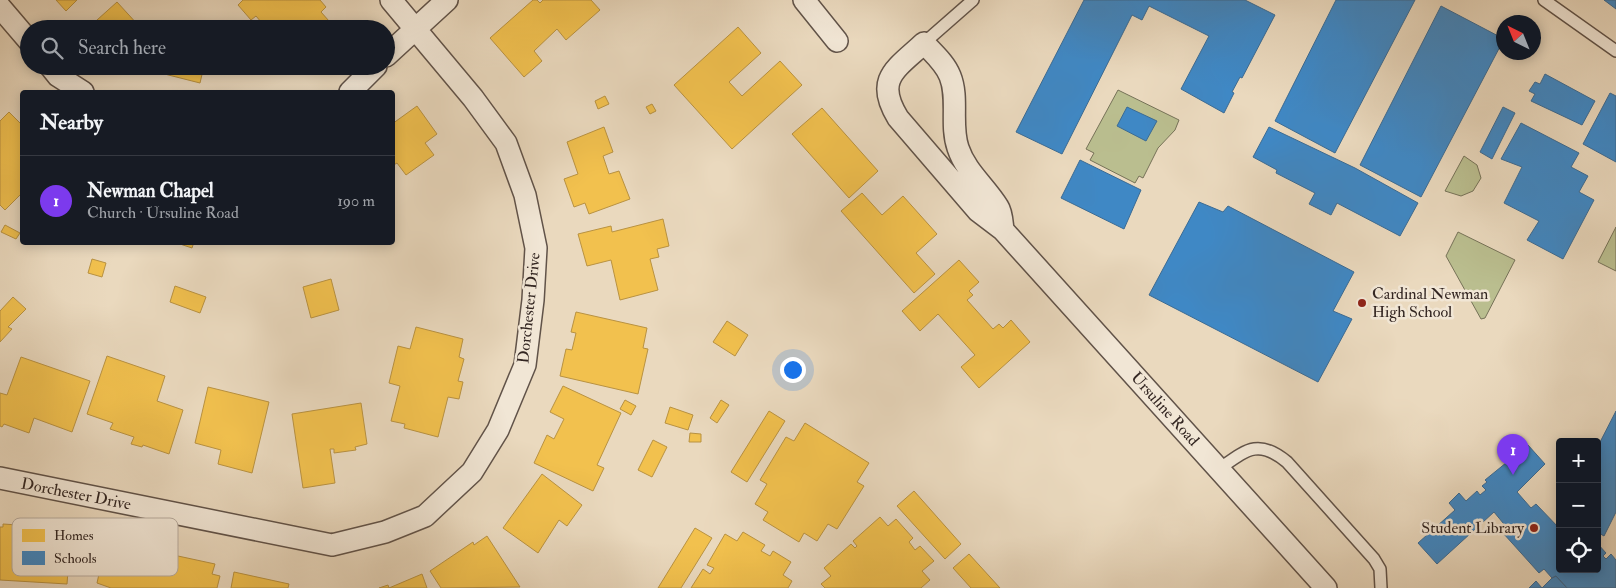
<!DOCTYPE html>
<html lang="en">
<head>
<meta charset="utf-8">
<style>
  :root { --surface:#171b24; --page:#20242c; --text:#f1f3f6; --muted:#9ea1a6; --line:#363941; --accent:#7c3aed }
  body { margin:0; font-family:"IM FELL Double Pica",serif; background:var(--page); color:var(--text) }
  .controls { position:absolute; right:15px; bottom:15px; display:grid; overflow:hidden; border-radius:5px; box-shadow:0 2px 12px #0003 }
  .controls button { width:45px; height:45px; display:grid; place-items:center; padding:0; border:0; border-bottom:1px solid var(--line); background:var(--surface); color:var(--text); font:25px sans-serif }
  .compass { position:absolute; left:1496px; top:15px; width:45px; height:45px; border-radius:50%; background:var(--surface); box-shadow:0 2px 12px #0003; rotate:317deg }
  .you { position:absolute; left:792px; top:369px; width:18px; height:18px; margin:-12px; border:4px solid #fff; border-radius:50%; background:#1a73e8; box-shadow:0 0 0 8px #1a73e833 }
  .badge { display:grid; place-items:center; width:32px; height:32px; border-radius:50%; background:var(--accent); color:#fff; font-size:16px; font-weight:700 }
  .pin { position:absolute; translate:-50% -41px; filter:drop-shadow(0 1px 2px #0008) }
  .pin::after { content:''; position:absolute; top:26px; width:18px; height:15px; background:inherit; clip-path:polygon(0 0,100% 0,50% 100%) }
  .list { margin:0; padding:0; list-style:none }
  h2 { display:flex; justify-content:space-between; align-items:center; height:65px; margin:0; padding:0 20px; font-size:21px }
  h2 small { font-size:16px; font-weight:400; color:var(--muted) }
  .list li { display:grid; grid-template-columns:32px 1fr auto; gap:15px; align-items:center; box-sizing:border-box; height:90px; padding:0 20px; border-top:1px solid var(--line) }
  .list b { display:block; font-size:19px; white-space:nowrap }
  .list p { margin:0; font-size:16px; white-space:nowrap; color:var(--muted) }
  .list em { font-size:16px; font-style:normal; color:var(--muted) }
  .icon { flex:none; width:28px; height:28px; fill:none; stroke:currentColor; stroke-width:2; stroke-linecap:round; stroke-linejoin:round }
  .map { position:relative; flex:none; width:1616px; height:588px; overflow:hidden }
  .search { position:absolute; background:var(--surface); box-shadow:0 2px 12px #0003; left:20px; top:20px; width:375px; height:55px; display:flex; align-items:center; gap:12px; box-sizing:border-box; padding:0 18px; border-radius:28px; color:var(--muted); font-size:19px }
  .panel { position:absolute; background:var(--surface); box-shadow:0 2px 12px #0003; left:20px; top:90px; width:375px; height:155px; border-radius:5px }
  .map>svg:first-child { display:block }
  .green { fill:#babe8f; stroke:#767258 }
  .homes { fill:#f2c14e; stroke:#b99241 }
  .schools { fill:#3f88c5; stroke:#3b6b94 }
  .lines { fill:none; stroke-linecap:round; stroke-linejoin:round }
  .service-casing { stroke:#615349; stroke-width:14 }
  .minor-casing { stroke:#615349; stroke-width:24 }
  .service { stroke:#f1e6d5; stroke-width:11 }
  .minor { stroke:#f1e6d5; stroke-width:21 }
  .poi-dot { fill:#8f2418; stroke:#f1e6d5; stroke-width:2 }
  .labels { text-anchor:middle; dominant-baseline:central; stroke-width:5; stroke-linejoin:round; paint-order:stroke }
  .poi-label { font-size:16px; fill:#332622; stroke:#f1e6d5; text-anchor:start }
  .street-label { font-size:16px; fill:#332622; stroke:#f1e6d5 }
  .key { fill:#f1e6d5; stroke:#b8ac9f; stroke-width:1 }
  .key-label { font-size:14px; fill:#332622 }
</style>
</head>
<body>
<div class="map">
<svg width="1616" height="588" viewBox="0 0 1616 588">
  <rect width="100%" height="100%" fill="#ead9be"/>
  <filter id="stains"><feTurbulence type="fractalNoise" baseFrequency=".004" numOctaves="4"/><feColorMatrix values="0 0 0 0 .2 0 0 0 0 .09 0 0 0 0 .02 0 0 0 .5 -.17"/></filter>
  <radialGradient id="worn" r=".72"><stop offset=".6" stop-color="#630" stop-opacity="0"/><stop offset="1" stop-color="#630" stop-opacity=".3"/></radialGradient>
  <!-- green -->
  <path class="green" d="M1118,90L1179,120L1175,130L1158,148L1143,178L1139,176L1135,183L1090,160L1094,153L1086,149Z
    M1464,156L1477,165L1481,178L1473,191L1461,196L1445,191Z
    M1616,227V271L1598,262Z
    M1458,232L1515,260L1485,318L1481,319L1446,256Z"/>
  <!-- homes -->
  <path class="homes" d="M56,0H77L66,11Z
    M243,0H320L326,7L321,12L329,21L321,29H267L256,16L251,20L238,5Z
    M533,0H537L540,3L543,0H591L600,10L566,40L557,29L534,51L542,61L524,77L490,38Z
    M117,2L139,26L150,29H87Z
    M738,27L761,53L729,82L742,96L780,61L802,85L732,149L674,85Z
    M133,66H204L200,83Z
    M230,66H240L234,71Z
    M605,96L609,104L598,109L595,101Z
    M652,104L656,111L650,114L646,107Z
    M417,106L437,134L425,143L434,155L406,175L397,163L392,166V124Z
    M822,108L878,171L849,198L792,134Z
    M9,112L22,125V193L5,210L0,205V121Z
    M604,127L613,152L603,156L609,174L619,171L630,199L589,214L585,203L574,207L564,179L578,174L567,142Z
    M862,193L882,215L903,196L937,234L916,253L935,274L914,293L841,211Z
    M663,219L669,246L657,249L659,257L650,259L658,290L620,300L611,260L587,266L578,234L611,226L612,232Z
    M5,225L20,233L16,239L1,232Z
    M174,242H194L192,248Z
    M92,259L106,263L102,277L88,273Z
    M959,260L979,282L969,291L973,295L967,300L993,329L999,324L1003,328L1011,320L1030,342L979,388L961,367L975,355L938,314L920,331L902,311Z
    M331,279L339,310L311,318L303,287Z
    M175,286L206,297L200,313L170,302Z
    M13,297L26,309L8,327L12,329L0,342V311Z
    M576,312L647,328L643,348L648,349L638,394L560,376L566,349L572,350L576,333L571,332Z
    M727,321L748,335L735,356L713,342Z
    M416,327L463,339L459,357L464,359L458,381L463,382L459,399L448,397L438,437L404,428L405,424L391,421L400,386L389,383L398,346L410,349Z
    M107,356L165,376L157,401L183,410L169,454L143,445L142,447L131,444L134,437L110,429L113,423L87,414Z
    M21,357L90,381L72,432L34,418L29,433L4,424L2,427L0,426V393L7,395Z
    M563,386L621,413L597,465L604,468L593,491L534,463L547,435L554,439L564,419L550,412Z
    M208,387L269,402L252,473L218,464L221,450L195,443Z
    M625,400L636,406L631,415L620,409Z
    M721,400L729,405L717,423L710,418Z
    M361,403L367,444L355,447L356,450L334,453V449H330L335,483L303,488L292,414Z
    M670,407L693,415L688,430L665,423Z
    M769,411L785,421L747,482L731,472Z
    M805,423L869,463L857,482L864,486L837,529L828,524L817,541L804,533L799,542L763,520L768,512L755,504L767,484L760,480L786,437L794,441Z
    M690,433L701,434V442H689Z
    M653,440L667,447L652,477L638,470Z
    M542,474L582,505L567,526L559,520L538,553L503,528Z
    M914,491L961,544L945,559L897,506Z
    M880,517L888,526L896,519L913,538L909,542L915,550L920,546L934,561L922,571L930,580L921,588H825L821,584L831,576L824,568L851,544L855,548L857,546L853,541Z
    M3,524L33,526L32,530L71,533L67,584L0,580V527H3Z
    M695,528L712,538L681,588H658Z
    M743,532L765,545L761,551L770,556L773,551L791,562L783,575L792,581L788,588H691L703,569L710,574L714,568L707,565L725,534L737,541Z
    M487,536L520,587L441,588L430,571L473,542L474,545Z
    M105,547L139,554L141,548L215,564L212,574L220,576L217,588H111L97,583Z
    M969,554L1000,588H971L953,568Z
    M234,572L289,584L288,588H231Z
    M422,574L427,588H379L388,585L389,588Z"/>
  <!-- schools -->
  <path class="schools" d="M1084,0H1245L1275,15L1242,78L1240,77L1232,92L1234,93L1224,113L1181,89L1209,36L1149,6L1142,20L1132,15L1062,154L1016,132Z
    M1336,0H1415L1335,153L1275,121Z
    M1604,0H1616V9Z
    M1441,6L1504,39L1421,197L1360,165Z
    M1545,74L1595,101L1582,125L1531,101L1535,94L1529,91L1535,82L1540,84Z
    M1610,93L1616,96V162L1583,144Z
    M1127,107L1157,121L1146,141L1117,126Z
    M1503,107L1515,113L1492,159L1480,152Z
    M1521,123L1579,153L1571,167L1588,176L1579,192L1594,200L1563,259L1527,240L1539,221L1504,203L1522,167L1501,159Z
    M1269,127L1355,168L1418,203L1400,236L1337,203L1331,215L1309,204L1315,193L1276,173L1277,170L1253,157Z
    M1080,160L1141,190L1124,229L1061,198Z
    M1199,202L1223,212L1228,206L1354,272L1333,311L1352,319L1318,382L1149,295Z
    M1616,411V512L1604,536L1597,532V448Z
    M1528,445L1545,464L1517,492L1531,508L1536,504L1560,529V569H1597V543L1606,553L1603,556L1606,559L1611,554L1616,560V588H1567L1556,576L1552,578L1544,569L1539,573L1503,533L1508,529L1494,512L1437,564L1418,543L1455,510L1449,503L1459,493L1466,501L1477,491L1480,495L1486,490L1482,486L1487,482L1485,480Z
    M1556,576L1567,588H1542L1552,578Z
    M1536,581L1542,588H1529Z"/>
  <g class="lines">
    <!-- service casing -->
    <g class="service-casing">
      <path id="service" d="M1544,0L1616,51
        M924,43L973,0
        M1219,469C1246,450 1258,438 1287,462L1374,559L1380,569L1381,588"/>
    </g>
    <!-- minor casing -->
    <g class="minor-casing">
      <path id="minor" d="M804,0L837,41
        M0,7L29,41
        M386,56L447,0
        M50,66L58,76L83,92
        M350,92L376,66
        M1003,230C1002,223 1002,213 998,207C985,186 966,172 958,148C950,125 959,98 950,76C945,63 933,53 924,43C896,69 874,79 898,118L978,211L1003,230L1326,588
        M0,478L332,545L385,532L425,516L472,472L498,430L525,365L533,300L536,248L525,195L506,143L473,98L391,0"/>
    </g>
    <!-- service -->
    <use href="#service" class="service"/>
    <!-- minor -->
    <use href="#minor" class="minor"/>
  </g>
  <!-- markers -->
  <g class="poi-dot">
    <circle cx="1362" cy="303" r="5"/>
    <circle cx="1534" cy="528" r="5"/>
  </g>
  <g class="labels">
    <!-- poi labels -->
    <g class="poi-label">
      <text x="1372" y="294">Cardinal Newman<tspan x="1372" dy="18">High School</tspan></text>
      <text x="1524" y="528" text-anchor="end">Student Library</text>
    </g>
    <!-- street labels -->
    <g class="street-label">
      <text transform="translate(529 308) rotate(-84)">Dorchester Drive</text>
      <text transform="translate(1165 409) rotate(48)">Ursuline Road</text>
      <text transform="translate(76 494) rotate(11)">Dorchester Drive</text>
    </g>
  </g>
  <!-- legend -->
  <rect x="12" y="518" width="166" height="58" rx="8" class="key"/>
  <rect x="22" y="529" width="23" height="13" fill="#f2c14e"/>
  <rect x="22" y="551" width="23" height="14" fill="#3f88c5"/>
  <g class="key-label">
    <text x="54" y="540">Homes</text>
    <text x="54" y="563">Schools</text>
  </g>
  <rect width="100%" height="100%" filter="url(#stains)"/>
  <rect width="100%" height="100%" fill="url(#worn)"/>
</svg>
<div class="controls">
<button>+</button>
<button>−</button>
<button><svg class="icon" aria-label="locate" viewBox="0 0 24 24"><circle cx="12" cy="12" r="6"/><path d="M12 2v4M12 18v4M2 12h4M18 12h4"/></svg></button>
</div>
<svg class="compass" viewBox="-18 -18 36 36"><path d="M0-13l5 13h-10z" fill="#e53935"/><path d="M0 13l5-13h-10z" fill="#9ea1a6"/></svg>
<div class="you"></div>
<div class="pin badge" style="left:1513px;top:475px">1</div>
<div class="search"><svg class="icon" aria-label="search" viewBox="0 0 24 24"><circle cx="10" cy="10" r="6"/><path d="M15 15l6 6"/></svg>Search here</div>
<section class="panel">
<h2>Nearby<small></small></h2>
<ul class="list">
<li><span class="badge">1</span><div><b>Newman Chapel</b><p>Church · Ursuline Road</p></div><em>190 m</em></li>
</ul>
</section>
</div>
</body>
</html>
